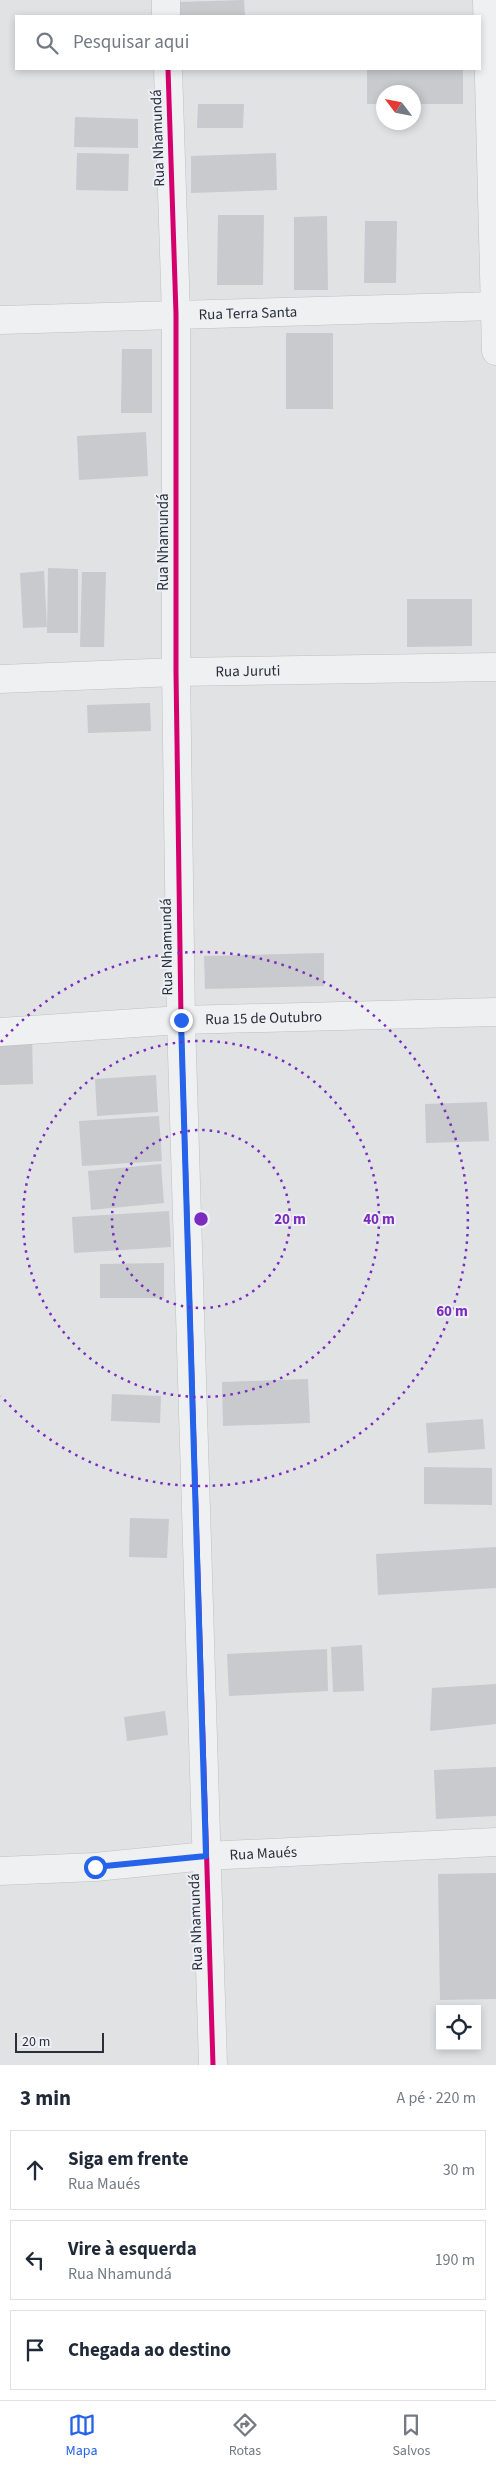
<!DOCTYPE html>
<html lang="pt">
<head>
<meta charset="utf-8">
<style>
  :root { --surface:#fff; --page:#f2f2f3; --text:#1f2937; --muted:#747a83; --line:#e0e1e3; --accent:#2563eb }
  body { margin:0; font-family:"Source Sans 3",sans-serif; background:var(--page); color:var(--text) }
  .controls { position:absolute; right:15px; bottom:15px; display:grid; overflow:hidden; border-radius:0px; box-shadow:0 2px 8px #0003 }
  .controls button { width:45px; height:45px; display:grid; place-items:center; padding:0; border:0; border-bottom:1px solid var(--line); background:var(--surface); color:var(--text); font:25px sans-serif }
  .compass { position:absolute; left:376px; top:85px; width:45px; height:45px; border-radius:50%; background:var(--surface); box-shadow:0 2px 8px #0003; rotate:302deg }
  .scale { position:absolute; left:15px; bottom:12px; width:89px; box-sizing:border-box; padding-left:5px; border:2px solid #292f3c; border-top:0; font-size:14px; line-height:18px; white-space:nowrap; color:#292f3c; -webkit-text-stroke:4px #edf0f4; paint-order:stroke }
  .stop { position:absolute; width:15px; height:15px; margin:-11px; border:4px solid #2563eb; border-radius:50%; background:#fff }
  .stop.end { background:#2563eb; border-color:#fff; box-shadow:0 1px 5px #0008 }
  .list { margin:0; padding:0; list-style:none }
  h2 { display:flex; justify-content:space-between; align-items:center; height:65px; margin:0; padding:0 20px; font-size:21px }
  h2 small { font-size:16px; font-weight:400; color:var(--muted) }
  .list li { display:grid; grid-template-columns:32px 1fr auto; gap:15px; align-items:center; box-sizing:border-box; height:80px; margin:0 10px 10px; padding:0 10px; border:1px solid var(--line); border-radius:0px }
  .list b { display:block; font-size:19px; white-space:nowrap }
  .list p { margin:0; font-size:16px; white-space:nowrap; color:var(--muted) }
  .list em { font-size:16px; font-style:normal; color:var(--muted) }
  .icon { flex:none; width:28px; height:28px; fill:none; stroke:currentColor; stroke-width:2; stroke-linecap:round; stroke-linejoin:round }
  .map { position:relative; flex:none; width:496px; height:2065px; overflow:hidden }
  .search { position:absolute; background:var(--surface); box-shadow:0 2px 8px #0003; left:15px; right:15px; top:15px; height:55px; display:flex; align-items:center; gap:12px; box-sizing:border-box; padding:0 18px; border-radius:0px; color:var(--muted); font-size:19px }
  .sheet { height:335px; background:var(--surface) }
  nav { display:flex; justify-content:space-around; align-items:center; box-sizing:border-box; height:70px; border-top:1px solid var(--line); background:var(--surface); font-size:14px; color:var(--muted) }
  nav a { display:grid; justify-items:center; gap:2px }
  nav .on { color:var(--accent) }
  .map>svg:first-child { display:block }
  .building { fill:#c8cacd }
  .lines { fill:none; stroke-linecap:round; stroke-linejoin:round }
  .minor-casing { stroke:#bec0c2; stroke-width:29 }
  .minor { stroke:#eff0f1; stroke-width:28 }
  .cycleway-casing { stroke:#edf0f4; stroke-width:8 }
  .cycleway { stroke:#d6006c; stroke-width:5 }
  .route { stroke:#2563eb; stroke-width:6 }
  .ring { fill:none; stroke:#7b2cbf; stroke-width:2.5; stroke-dasharray:2.5 5 }
  .labels { text-anchor:middle; dominant-baseline:central; stroke-width:4; stroke-linejoin:round; paint-order:stroke }
  .street-label { font-size:15px; fill:#292f3c; stroke:#edf0f4 }
  .centre { fill:#7b2cbf; stroke:#edf0f4; stroke-width:2.5 }
  .ring-label { font-size:15px; text-anchor:middle; font-weight:bold; fill:#7b2cbf; stroke:#edf0f4; stroke-width:4; stroke-linejoin:round; paint-order:stroke }
</style>
</head>
<body>
<div class="map">
<svg width="496" height="2065" viewBox="0 0 496 2065">
  <rect width="100%" height="100%" fill="#e0e2e4"/>
  <!-- building -->
  <path class="building" d="M244,0L245,16H179L178,2Z
    M367,69H463V104H414V92H384V104H367Z
    M198,104H244L243,128H197Z
    M75,117L138,119V148L74,147Z
    M77,153L129,154L128,191L76,190Z
    M276,153L277,190L191,193V156Z
    M218,215H264L263,285H217Z
    M327,216L328,290H294V217Z
    M365,221H397L396,283H364Z
    M286,333H333V409H286Z
    M122,349H152V413H121Z
    M146,432L148,476L79,480L77,436Z
    M48,568L78,569V633H47Z
    M44,571L47,627L23,628L20,573Z
    M82,572H106L104,647H80Z
    M407,599H472V646L407,647Z
    M150,703L151,731L88,733L87,705Z
    M324,953V986L205,989L204,956Z
    M32,1036L33,1084L0,1085V1037Z
    M156,1075L158,1112L97,1116L95,1079Z
    M487,1102L489,1141L426,1143L425,1104Z
    M159,1116L162,1161L82,1166L79,1121Z
    M161,1164L164,1203L91,1210L88,1171Z
    M169,1211L171,1247L74,1253L72,1217Z
    M164,1263V1298H100V1264Z
    M308,1379L310,1423L223,1426L222,1382Z
    M112,1394L161,1396L160,1423L111,1421Z
    M483,1419L485,1449L428,1453L426,1423Z
    M424,1467L492,1468V1505L424,1504Z
    M130,1518L169,1519L167,1558L129,1557Z
    M496,1547V1588L378,1595L376,1554Z
    M362,1645L364,1691L333,1692L331,1647Z
    M327,1649L328,1691L229,1696L227,1654Z
    M496,1684V1724L430,1731L432,1688Z
    M165,1711L168,1735L127,1741L124,1717Z
    M496,1767V1816L436,1819L434,1770Z
    M496,1873V1999L440,2000L438,1874Z"/>
  <g class="lines">
    <!-- minor casing -->
    <g class="minor-casing">
      <g id="minor">
        <path d="M166,0V16"/>
        <path d="M487,0L496,351"/>
        <path d="M168,69L176,314V672L181,1020L213,2065"/>
        <path id="s1" d="M0,320L496,306"/>
        <path id="s2" d="M0,679L176,672L496,667"/>
        <path id="s3" d="M0,1032L181,1020L496,1012"/>
        <path id="s4" d="M0,1871L95,1867L206,1856L496,1842"/>
      </g>
    </g>
    <!-- minor -->
    <use href="#minor" class="minor"/>
    <!-- cycleway casing -->
    <g class="cycleway-casing">
      <path id="cycleway" d="M168,69L176,314V672L181,1020L213,2065"/>
    </g>
    <!-- cycleway -->
    <use href="#cycleway" class="cycleway"/>
  </g>
  <g class="lines">
    <!-- route -->
    <path class="route" d="M95,1867L206,1856L181,1020"/>
  </g>
  <!-- distance rings -->
  <g class="ring">
    <circle cx="201" cy="1219" r="89"/>
    <circle cx="201" cy="1219" r="178"/>
    <path d="M1 1042A267 267 0 1 1 1 1396"/>
  </g>
  <g class="labels">
    <!-- street labels -->
    <g class="street-label">
      <text transform="translate(158 138) rotate(-92)">Rua Nhamundá</text>
      <text stroke="none"><textPath href="#s1" startOffset="248">Rua Terra Santa</textPath></text>
      <text transform="translate(163 542) rotate(-90)">Rua Nhamundá</text>
      <text stroke="none"><textPath href="#s2" startOffset="248">Rua Juruti</textPath></text>
      <text transform="translate(167 947) rotate(-91)">Rua Nhamundá</text>
      <text stroke="none"><textPath href="#s3" startOffset="264">Rua 15 de Outubro</textPath></text>
      <text stroke="none"><textPath href="#s4" startOffset="264">Rua Maués</textPath></text>
      <text transform="translate(196 1922) rotate(-92)">Rua Nhamundá</text>
    </g>
  </g>
  <circle cx="201" cy="1219" r="8" class="centre"/>
  <g class="ring-label">
    <text x="290" y="1224">20 m</text>
    <text x="379" y="1224">40 m</text>
    <text x="452" y="1316">60 m</text>
  </g>
</svg>
<div class="controls">
<button><svg class="icon" aria-label="locate" viewBox="0 0 24 24"><circle cx="12" cy="12" r="6"/><path d="M12 2v4M12 18v4M2 12h4M18 12h4"/></svg></button>
</div>
<svg class="compass" viewBox="-18 -18 36 36"><path d="M0-13l5 13h-10z" fill="#e53935"/><path d="M0 13l5-13h-10z" fill="#747a83"/></svg>
<div class="scale">20 m</div>
<div class="stop" style="left:95px;top:1867px"></div>
<div class="stop end" style="left:181px;top:1020px"></div>
<div class="search"><svg class="icon" aria-label="search" viewBox="0 0 24 24"><circle cx="10" cy="10" r="6"/><path d="M15 15l6 6"/></svg>Pesquisar aqui</div>
</div>
<section class="sheet">
<h2>3 min<small>A pé · 220 m</small></h2>
<ul class="list">
<li><svg class="icon" aria-label="ahead" viewBox="0 0 24 24"><path d="M12 20V5M6 11l6-6 6 6"/></svg><div><b>Siga em frente</b><p>Rua Maués</p></div><em>30 m</em></li>
<li><svg class="icon" aria-label="left" viewBox="0 0 24 24"><path d="M17 20v-9H6M10 6l-5 5 5 5"/></svg><div><b>Vire à esquerda</b><p>Rua Nhamundá</p></div><em>190 m</em></li>
<li><svg class="icon" aria-label="arrive" viewBox="0 0 24 24"><path d="M6 21V4h12l-3 4 3 4H6"/></svg><div><b>Chegada ao destino</b></div></li>
</ul>
</section>
<nav>
<a class="on"><svg class="icon" aria-label="map" viewBox="0 0 24 24"><path d="M3 6l6-2 6 2 6-2v14l-6 2-6-2-6 2zM9 4v14M15 6v14"/></svg>Mapa</a>
<a><svg class="icon" aria-label="directions" viewBox="0 0 24 24"><path d="M12 3l9 9-9 9-9-9zM9 14v-3h6M13 9l2 2-2 2"/></svg>Rotas</a>
<a><svg class="icon" aria-label="saved" viewBox="0 0 24 24"><path d="M7 4h10v16l-5-4-5 4z"/></svg>Salvos</a>
</nav>
</body>
</html>
